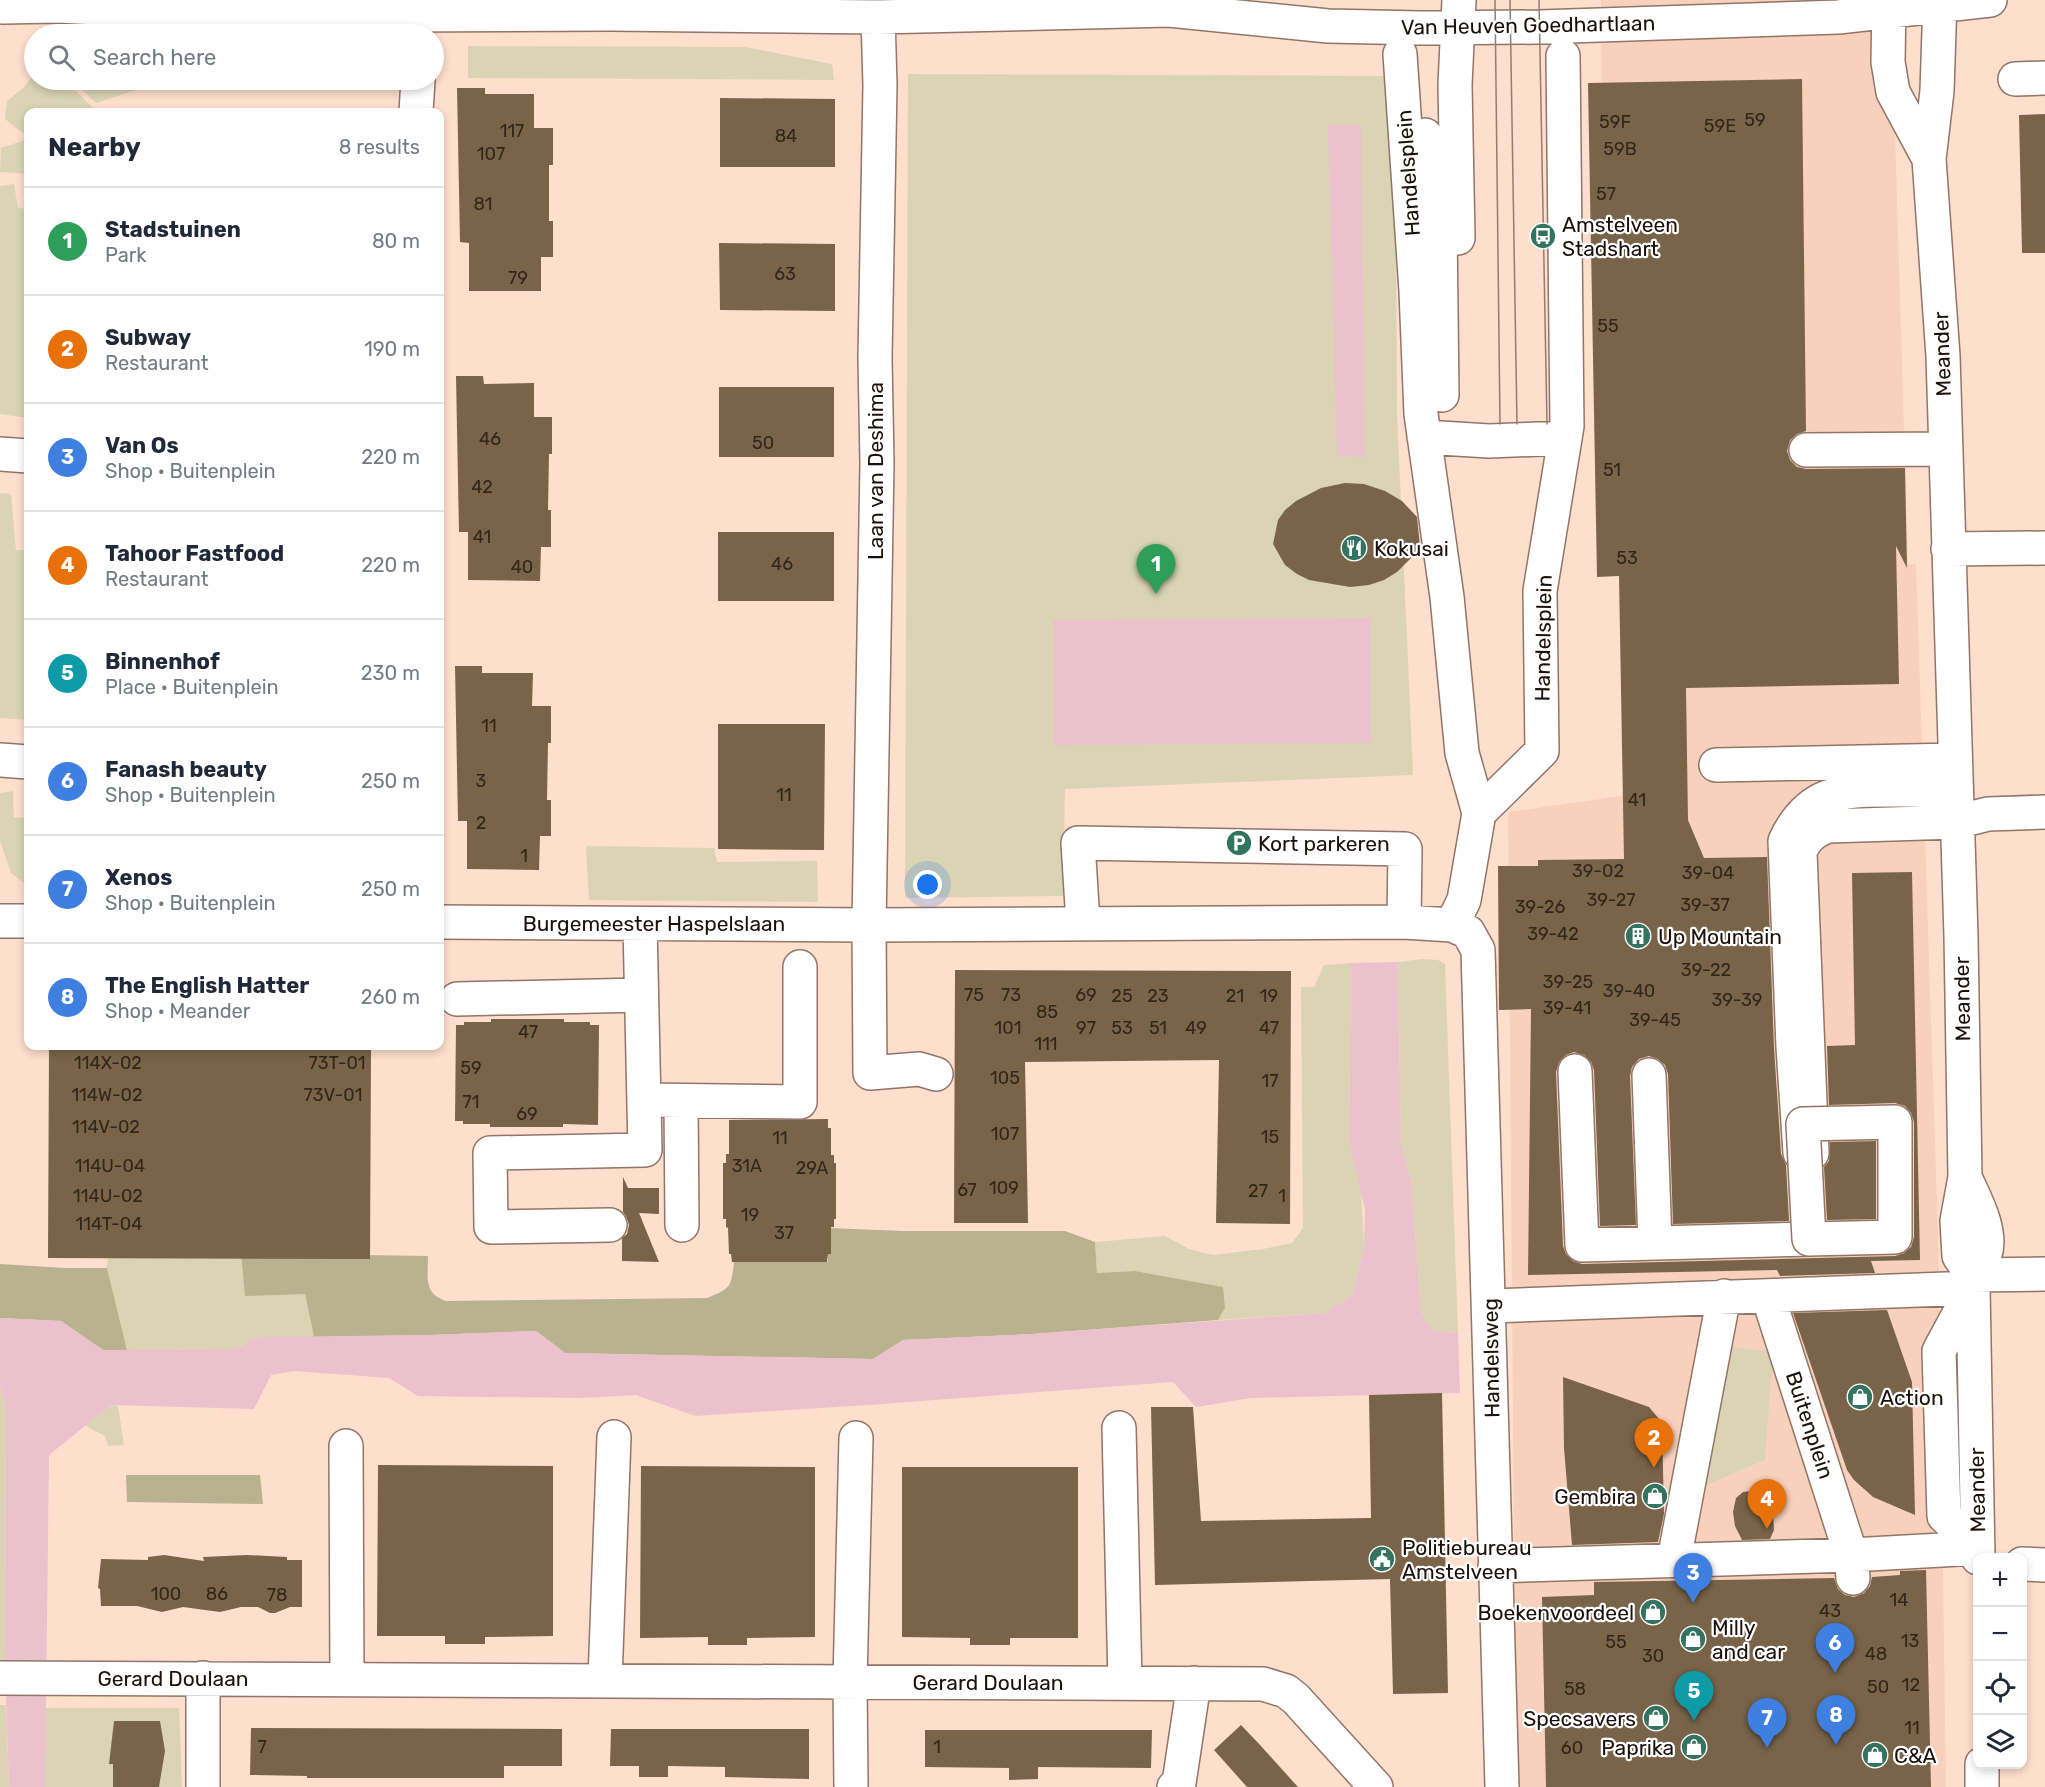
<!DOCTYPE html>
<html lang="en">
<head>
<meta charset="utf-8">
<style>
  :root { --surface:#fff; --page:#f6f6f7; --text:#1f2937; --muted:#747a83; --line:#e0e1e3; --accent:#111827 }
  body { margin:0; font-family:Rubik,sans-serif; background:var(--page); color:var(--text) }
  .controls { position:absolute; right:18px; bottom:18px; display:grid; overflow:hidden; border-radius:12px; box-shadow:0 3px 9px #0003 }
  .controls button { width:54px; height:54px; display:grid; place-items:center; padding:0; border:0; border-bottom:2px solid var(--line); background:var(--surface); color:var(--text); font:30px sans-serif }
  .you { position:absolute; left:928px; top:885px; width:21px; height:21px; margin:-15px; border:4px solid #fff; border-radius:50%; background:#1a73e8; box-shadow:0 0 0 9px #1a73e833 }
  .badge { display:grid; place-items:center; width:39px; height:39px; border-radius:50%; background:var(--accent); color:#fff; font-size:20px; font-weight:700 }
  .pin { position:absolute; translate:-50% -50px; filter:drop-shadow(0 2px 3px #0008) }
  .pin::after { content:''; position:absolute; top:32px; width:21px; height:18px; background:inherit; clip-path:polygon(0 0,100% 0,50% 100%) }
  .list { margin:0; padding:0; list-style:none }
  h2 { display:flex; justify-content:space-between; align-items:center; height:78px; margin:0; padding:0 24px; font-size:26px }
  h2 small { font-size:20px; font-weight:400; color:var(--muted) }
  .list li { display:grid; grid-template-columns:39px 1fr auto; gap:18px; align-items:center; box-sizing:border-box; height:108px; padding:0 24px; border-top:2px solid var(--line) }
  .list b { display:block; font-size:22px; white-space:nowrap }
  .list p { margin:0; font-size:20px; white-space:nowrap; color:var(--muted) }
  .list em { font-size:20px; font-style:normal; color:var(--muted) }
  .icon { flex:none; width:33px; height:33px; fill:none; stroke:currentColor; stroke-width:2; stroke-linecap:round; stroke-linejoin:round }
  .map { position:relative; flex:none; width:2045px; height:1787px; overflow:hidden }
  .search { position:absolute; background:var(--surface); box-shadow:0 3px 9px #0003; left:24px; top:24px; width:420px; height:66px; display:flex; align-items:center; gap:15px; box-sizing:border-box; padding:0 21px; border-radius:33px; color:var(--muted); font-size:22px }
  .panel { position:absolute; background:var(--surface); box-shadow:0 3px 9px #0003; left:24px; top:108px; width:420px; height:942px; border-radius:12px }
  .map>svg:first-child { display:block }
  .built { fill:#f8d1bc }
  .green { fill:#dad4b5 }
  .forest { fill:#b9b28f }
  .water { fill:#eac1cc }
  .building { fill:#796449 }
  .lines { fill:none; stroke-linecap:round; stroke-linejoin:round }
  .minor-casing { stroke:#927567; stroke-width:36 }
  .minor { stroke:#fff; stroke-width:33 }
  .tram { stroke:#937d71; stroke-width:1.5 }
  .minor-bridge-casing { stroke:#927567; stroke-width:36; stroke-linecap:butt }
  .minor-bridge { stroke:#fff; stroke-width:33 }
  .labels { text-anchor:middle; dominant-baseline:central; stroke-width:4.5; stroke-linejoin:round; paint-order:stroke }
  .number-label { font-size:18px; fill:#32251a }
  .street-label { font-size:21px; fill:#1b100b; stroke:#fff }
  .poi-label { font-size:21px; fill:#1b100b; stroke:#fff; text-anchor:start }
</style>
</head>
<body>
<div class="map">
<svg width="2045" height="1787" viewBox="0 0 2045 1787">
  <rect width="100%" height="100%" fill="#fedecd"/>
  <!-- built -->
  <path class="built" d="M1601,0H1891L1908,564H1916L1938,1234L1946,1787H1516L1508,812L1628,795L1625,573H1605Z"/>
  <!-- green -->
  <path class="green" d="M468,46L746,47L832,64L834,80L468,78Z
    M34,74V80H65L95,110L89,112H28V132L24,134L5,119L7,101L24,87Z
    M908,74L1395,76L1397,412L1413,775L1065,789L1063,896L905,898Z
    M71,80H168L96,103Z
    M28,139V174L0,172L1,148Z
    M14,184L18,208L28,209V418L0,414V186Z
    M0,493L11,494L16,550H28V720L0,718Z
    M13,791L14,817L28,818V886L11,873L0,841V793Z
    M586,846L714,848L717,862L817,861L818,902L589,900Z
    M1423,959L1438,960L1445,964L1458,1333L1433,1331L1421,1313L1412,1185L1401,1147L1398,962Z
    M1351,963L1349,1141L1361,1191L1364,1245L1353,1294L1326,1313L1218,1320L1225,1308L1222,1287L1135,1271L1097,1273L1095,1242L1165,1236L1189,1249L1213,1255L1263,1249L1292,1243L1303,1228L1301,987H1314L1324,965Z
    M108,1252L241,1253L305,1294L314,1337H259L236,1349L127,1350L107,1268Z
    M1723,1346L1773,1352L1765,1460L1704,1486Z
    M0,1387L6,1405L5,1662H0Z
    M111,1405L118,1406L124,1445L108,1446L105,1436L84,1425Z
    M0,1705H6L9,1787H0Z
    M44,1708H179L182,1787H45Z"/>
  <!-- forest -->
  <path class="forest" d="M828,1228L903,1231H1065L1095,1242L1097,1273L1135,1271L1223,1287L1225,1308L1218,1320L1032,1334L903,1340L873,1359L565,1353L536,1331L431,1335L314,1337L305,1294L245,1296L241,1253L428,1256C428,1277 423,1293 446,1301L707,1298C731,1288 731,1288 734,1262H828Z
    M0,1264L65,1268H107L127,1350H103L61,1321L0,1318Z
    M126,1475H260L263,1504L127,1502Z"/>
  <!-- water -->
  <path class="water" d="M1328,125H1361L1365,457L1337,456Z
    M1371,618V743L1053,745V620Z
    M1398,962L1401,1146L1412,1185L1421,1313L1433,1331L1458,1333L1460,1393L1251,1398L1196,1407L1173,1382L868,1405L695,1416L636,1395L581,1398L418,1396L389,1378L295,1371L271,1375L254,1409L111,1405L49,1455L45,1787H9L5,1662L6,1405L0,1387V1318L61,1321L103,1350L236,1349L259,1337L431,1335L536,1331L565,1353L873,1359L903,1340L1032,1334L1326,1313L1353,1294L1364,1245L1365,1210L1349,1141L1351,963Z"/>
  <!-- building -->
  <path class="building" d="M1802,79L1806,431L1797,434L1790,440L1787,451L1790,460L1797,467L1806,469L1905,468L1907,568L1896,546L1899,684L1686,688L1688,820L1704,858L1767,857L1774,1048L1781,1154L1786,1165L1789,1221L1673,1224L1668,1074L1665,1065L1658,1059L1649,1056L1639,1059L1632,1067L1630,1076L1636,1225L1600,1226L1594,1070L1591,1062L1584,1055L1574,1052L1566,1055L1559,1062L1556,1072L1563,1246L1566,1254L1573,1261L1582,1264L1895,1256L1904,1253L1911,1247L1914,1237V1122L1911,1113L1905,1106L1895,1103L1829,1105L1827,1046L1855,1045L1852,873L1912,872L1920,1260L1871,1261L1875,1273L1780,1276L1777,1270L1528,1275L1531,1009L1499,1010L1498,866H1538V860L1624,859L1619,576L1597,577L1588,83Z
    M457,88H485V94H534V128H553V165H549V221H553V257H541V291H469V243L460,242Z
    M720,98L835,99V167H720Z
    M2045,114V253H2022L2019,115Z
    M719,243L835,244V311L720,310Z
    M456,376H483L484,384L534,383V417H552V454H549L548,510H551V547H541L540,581L468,580V532H459Z
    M719,387H834V457H719Z
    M1345,483L1364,484L1385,491L1402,501L1417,517L1420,546L1410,559L1397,572L1384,580L1369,585L1350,587L1309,580L1297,574L1285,565L1273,544L1278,520L1285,510L1296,501L1321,488Z
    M718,532H834V601H718Z
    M455,666H482V673H533L532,706H551V743H548L547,800H551V836H540L539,870L467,869V821H458Z
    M718,724H825L824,850L718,849Z
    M955,970L1291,971L1290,1224L1216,1223L1219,1060L1025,1062L1028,1223H954Z
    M491,1019H564V1022H590V1025H599L598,1125L563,1124V1127H490V1124H463V1121H455L456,1025H464V1022H491Z
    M49,1046H371L370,1259L48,1258Z
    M828,1119V1128H831V1155H834V1163H836V1219H834V1227H831V1254H828L827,1262H732L731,1254H729L728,1228L726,1227V1219H723V1163H726V1154H729V1120Z
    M1876,1141V1219L1827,1220L1824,1167L1829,1161L1830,1142Z
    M623,1177L628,1188H659V1214L639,1213L659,1262L622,1261V1238L627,1234L629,1225L626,1216L623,1212Z
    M1887,1310L1912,1382L1915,1515L1873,1497L1854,1480L1847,1470L1793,1313Z
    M1563,1377L1649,1407L1660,1420L1662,1424L1664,1514L1658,1542L1572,1545L1564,1448Z
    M1442,1393L1448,1693L1393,1694L1390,1579L1155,1585L1151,1407H1193L1201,1521L1371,1518L1369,1395Z
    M378,1465L553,1466V1636L485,1637V1644H445V1636H377Z
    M641,1466L815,1467V1637L747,1638V1645H708V1637L640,1638Z
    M902,1467H1078V1638H1010V1645H970V1638L902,1637Z
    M1752,1491L1764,1499L1773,1515L1774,1530L1770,1539L1742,1540L1735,1526L1733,1512L1736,1498L1743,1492Z
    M164,1555L204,1561L203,1557L247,1555L287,1557V1560H302V1607H290L275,1613H270L258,1607H241L220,1612L183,1607L162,1612L137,1606H101L100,1589L98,1588L101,1559L148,1560V1557Z
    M1926,1570L1931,1787H1546L1542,1597L1594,1595V1582L1834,1578L1838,1589L1845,1595L1854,1597L1864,1593L1870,1586L1872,1577L1900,1575V1571Z
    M114,1721H160L165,1751L159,1787H113V1764H109Z
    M1241,1725L1261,1746L1298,1787H1247L1214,1750Z
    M251,1728L562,1729V1766H504V1778H307V1776L250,1775Z
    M611,1729H809V1779L725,1777V1767L668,1766V1777H639V1766H610Z
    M925,1730H1152L1151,1768L1038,1767V1779L1009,1780V1768L925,1767Z"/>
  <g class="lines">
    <!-- minor casing -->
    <g class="minor-casing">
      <path id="minor" d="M1889,0L1888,62L1893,92L1929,159
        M1940,0L1937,91L1929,159L1943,356L1961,936L1965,1177L1957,1221L1959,1256L1972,1275L1973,1288L1978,1558
        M3,7L57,6L179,12L393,15L611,14L878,17L1169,10L1328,26L1420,28L1539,27L1838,17L1990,0
        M878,17L880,85L875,358L877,463L869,925L870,1073L919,1069L936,1074
        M1400,54L1416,291L1421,414L1447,597L1462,753L1479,813L1464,900L1452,925
        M2015,79L2045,78
        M416,112L418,80
        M1425,135L1440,226L1442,395
        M1458,238L1455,85L1459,0
        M1424,437L1489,441L1565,438
        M1806,450L1946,449
        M0,454L28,456
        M1948,549L2045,548
        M0,760L28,762
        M1716,765L1954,760
        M1479,813L1542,751L1540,591L1567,426L1563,56
        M0,921H28
        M440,922L869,925L1404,922L1452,925L1468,932L1478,950L1502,1787
        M1083,923L1078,843L1405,849L1404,922
        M457,999L641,995
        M1575,1071L1582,1245L1809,1239
        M1649,1075L1655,1243
        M644,1100L800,1102V967
        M681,1101L682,1225
        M1800,1153L1793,1047L1785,841C1808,792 1840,790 1889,790C1911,790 1933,790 1955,790
        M1812,1153L1800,852C1805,838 1814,831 1828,826L1956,822L1988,814L2045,812
        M1965,1177C1974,1198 1993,1230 1985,1255C1983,1261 1976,1269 1972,1275
        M610,1225L491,1227L490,1153L645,1150L640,924
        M1972,1275L2045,1274
        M1973,1288L1939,1351L1944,1516L1978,1548
        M1768,1296L1851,1555L1853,1578
        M1490,1306L1973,1288
        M1119,1428L1125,1682
        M346,1446L347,1679
        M1674,1560L1724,1296
        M2022,1564L2045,1565
        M1495,1566L1851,1555L1978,1548
        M0,1678L1263,1684L1286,1691L1296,1699L1376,1787
        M203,1678V1787
        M605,1680L614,1437
        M1982,1764V1787
        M851,1787L850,1681L856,1438
        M1174,1787L1179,1783L1194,1683"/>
    </g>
    <!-- minor -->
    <use href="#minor" class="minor"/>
    <!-- tram -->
    <path class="tram" d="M1495,0L1500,424
      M1510,0L1517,424
      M1539,0L1547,424"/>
    <!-- minor-bridge casing -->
    <g class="minor-bridge-casing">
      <path id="minor-bridge" d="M1895,1122V1237L1809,1239L1803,1124Z"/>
    </g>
    <!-- minor-bridge -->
    <use href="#minor-bridge" class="minor-bridge"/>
  </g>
  <!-- icons -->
  <defs>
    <g id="bus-disc" transform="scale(1.35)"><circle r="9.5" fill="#347360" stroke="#fff"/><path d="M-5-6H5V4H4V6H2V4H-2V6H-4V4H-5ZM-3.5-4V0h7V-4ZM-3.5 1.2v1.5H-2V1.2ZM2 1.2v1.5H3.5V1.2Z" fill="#fff"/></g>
    <g id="restaurant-disc" transform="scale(1.35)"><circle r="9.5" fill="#347360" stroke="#fff"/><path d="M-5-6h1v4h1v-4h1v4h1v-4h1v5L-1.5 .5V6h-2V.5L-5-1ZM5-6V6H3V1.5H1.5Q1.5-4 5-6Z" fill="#fff"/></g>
    <g id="parking-disc" transform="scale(1.35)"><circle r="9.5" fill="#347360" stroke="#fff"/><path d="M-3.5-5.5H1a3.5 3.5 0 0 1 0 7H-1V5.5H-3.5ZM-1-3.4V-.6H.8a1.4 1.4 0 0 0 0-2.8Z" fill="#fff"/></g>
    <g id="building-disc" transform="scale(1.35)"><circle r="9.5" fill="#347360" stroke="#fff"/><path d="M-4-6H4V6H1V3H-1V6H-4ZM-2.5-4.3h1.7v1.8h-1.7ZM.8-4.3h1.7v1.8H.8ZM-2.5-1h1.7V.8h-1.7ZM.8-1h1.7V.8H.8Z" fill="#fff"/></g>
    <g id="shop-disc" transform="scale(1.35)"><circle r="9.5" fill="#347360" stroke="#fff"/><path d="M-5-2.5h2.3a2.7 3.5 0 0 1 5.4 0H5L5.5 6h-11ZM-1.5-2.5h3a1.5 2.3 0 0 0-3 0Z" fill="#fff"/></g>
    <g id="civic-disc" transform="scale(1.35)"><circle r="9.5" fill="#347360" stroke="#fff"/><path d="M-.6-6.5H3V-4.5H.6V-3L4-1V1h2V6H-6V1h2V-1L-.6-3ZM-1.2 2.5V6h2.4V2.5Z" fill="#fff"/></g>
  </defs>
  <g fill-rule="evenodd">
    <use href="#bus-disc" x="1543" y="236"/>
    <use href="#restaurant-disc" x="1354" y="548"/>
    <use href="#parking-disc" x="1239" y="843"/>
    <use href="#building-disc" x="1638" y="936"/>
    <use href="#shop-disc" x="1860" y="1397"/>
    <use href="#shop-disc" x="1655" y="1496"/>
    <use href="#civic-disc" x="1382" y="1559"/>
    <use href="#shop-disc" x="1653" y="1612"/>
    <use href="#shop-disc" x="1693" y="1639"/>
    <use href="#shop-disc" x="1656" y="1718"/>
    <use href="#shop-disc" x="1694" y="1747"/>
    <use href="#shop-disc" x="1875" y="1755"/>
  </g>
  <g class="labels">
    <!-- number labels -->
    <g class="number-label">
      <text x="1755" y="120">59</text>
      <text x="1615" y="122">59F</text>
      <text x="1720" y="126">59E</text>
      <text x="512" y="131">117</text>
      <text x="786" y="136">84</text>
      <text x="1620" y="149">59B</text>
      <text x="491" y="154">107</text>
      <text x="1606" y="194">57</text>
      <text x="483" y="204">81</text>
      <text x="785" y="274">63</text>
      <text x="518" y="278">79</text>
      <text x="1608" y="326">55</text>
      <text x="490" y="439">46</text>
      <text x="763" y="443">50</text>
      <text x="1612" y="470">51</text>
      <text x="482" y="487">42</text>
      <text x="482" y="537">41</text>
      <text x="1627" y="558">53</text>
      <text x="782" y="564">46</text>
      <text x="522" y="567">40</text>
      <text x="489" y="726">11</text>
      <text x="481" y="781">3</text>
      <text x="784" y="795">11</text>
      <text x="1637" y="800">41</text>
      <text x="481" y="823">2</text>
      <text x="524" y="856">1</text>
      <text x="1598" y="871">39-02</text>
      <text x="1708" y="873">39-04</text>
      <text x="1611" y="900">39-27</text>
      <text x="1705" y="905">39-37</text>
      <text x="1540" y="907">39-26</text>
      <text x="1553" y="934">39-42</text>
      <text x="1706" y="970">39-22</text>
      <text x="1568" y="982">39-25</text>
      <text x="1629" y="991">39-40</text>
      <text x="974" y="995">75</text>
      <text x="1011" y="995">73</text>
      <text x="1086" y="995">69</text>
      <text x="1122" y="996">25</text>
      <text x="1158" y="996">23</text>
      <text x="1235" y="996">21</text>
      <text x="1269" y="996">19</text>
      <text x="1737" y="1000">39-39</text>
      <text x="1567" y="1008">39-41</text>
      <text x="1047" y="1012">85</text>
      <text x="1655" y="1020">39-45</text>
      <text x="1008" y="1028">101</text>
      <text x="1086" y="1028">97</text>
      <text x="1122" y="1028">53</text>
      <text x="1158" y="1028">51</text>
      <text x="1196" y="1028">49</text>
      <text x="1269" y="1028">47</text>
      <text x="528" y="1032">47</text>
      <text x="1046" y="1044">111</text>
      <text x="108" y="1063">114X-02</text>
      <text x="337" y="1063">73T-01</text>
      <text x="471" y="1068">59</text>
      <text x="1005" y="1078">105</text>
      <text x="1270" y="1081">17</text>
      <text x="107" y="1095">114W-02</text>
      <text x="333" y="1095">73V-01</text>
      <text x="471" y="1102">71</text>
      <text x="527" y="1114">69</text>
      <text x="106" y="1127">114V-02</text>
      <text x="1005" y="1134">107</text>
      <text x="1270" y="1137">15</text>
      <text x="780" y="1138">11</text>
      <text x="110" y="1166">114U-04</text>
      <text x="747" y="1166">31A</text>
      <text x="812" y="1168">29A</text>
      <text x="1004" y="1188">109</text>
      <text x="967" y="1190">67</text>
      <text x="1258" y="1191">27</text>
      <text x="108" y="1196">114U-02</text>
      <text x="1282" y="1196">1</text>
      <text x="750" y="1215">19</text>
      <text x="109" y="1224">114T-04</text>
      <text x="784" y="1233">37</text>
      <text x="166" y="1594">100</text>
      <text x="217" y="1594">86</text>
      <text x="277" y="1595">78</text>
      <text x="1899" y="1600">14</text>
      <text x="1830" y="1611">43</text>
      <text x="1910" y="1641">13</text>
      <text x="1616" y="1642">55</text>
      <text x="1876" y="1654">48</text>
      <text x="1653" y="1656">30</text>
      <text x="1911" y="1685">12</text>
      <text x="1878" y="1687">50</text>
      <text x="1575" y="1689">58</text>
      <text x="1912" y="1728">11</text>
      <text x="262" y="1747">7</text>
      <text x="937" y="1747">1</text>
      <text x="1572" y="1748">60</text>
    </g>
    <!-- street labels -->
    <g class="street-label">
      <text transform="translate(1528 25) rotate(-1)">Van Heuven Goedhartlaan</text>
      <text transform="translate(1408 173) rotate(-94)">Handelsplein</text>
      <text transform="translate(1942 354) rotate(-92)">Meander</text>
      <text transform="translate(875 471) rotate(-90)">Laan van Deshima</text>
      <text transform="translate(1543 638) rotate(-89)">Handelsplein</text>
      <text x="654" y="923">Burgemeester Haspelslaan</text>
      <text transform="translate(1962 999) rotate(-91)">Meander</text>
      <text transform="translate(1491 1358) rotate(-91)">Handelsweg</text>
      <text transform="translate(1810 1425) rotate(72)">Buitenplein</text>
      <text transform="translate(1977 1490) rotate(-91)">Meander</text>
      <text x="173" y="1678">Gerard Doulaan</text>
      <text x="988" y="1682">Gerard Doulaan</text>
    </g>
    <!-- poi labels -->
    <g class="poi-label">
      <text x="1562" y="224">Amstelveen<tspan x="1562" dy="24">Stadshart</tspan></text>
      <text x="1374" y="548">Kokusai</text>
      <text x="1258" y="843">Kort parkeren</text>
      <text x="1658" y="936">Up Mountain</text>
      <text x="1880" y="1397">Action</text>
      <text x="1636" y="1496" text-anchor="end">Gembira</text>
      <text x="1402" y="1547">Politiebureau<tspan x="1402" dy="24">Amstelveen</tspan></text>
      <text x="1634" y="1612" text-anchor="end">Boekenvoordeel</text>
      <text x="1712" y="1627">Milly<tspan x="1712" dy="24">and car</tspan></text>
      <text x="1636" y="1718" text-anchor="end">Specsavers</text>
      <text x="1674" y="1747" text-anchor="end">Paprika</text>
      <text x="1894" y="1755">C&amp;A</text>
    </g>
  </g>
</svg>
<div class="controls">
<button>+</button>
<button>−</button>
<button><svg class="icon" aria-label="locate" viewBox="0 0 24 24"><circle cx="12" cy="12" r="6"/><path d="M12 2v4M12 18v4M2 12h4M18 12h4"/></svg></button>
<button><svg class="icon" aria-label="layers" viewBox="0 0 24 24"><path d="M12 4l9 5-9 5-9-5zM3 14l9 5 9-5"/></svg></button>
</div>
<div class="you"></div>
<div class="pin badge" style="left:1156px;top:594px;background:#2e9e5b">1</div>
<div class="pin badge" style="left:1654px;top:1468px;background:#e8710a">2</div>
<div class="pin badge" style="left:1693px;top:1603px;background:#3f7fe0">3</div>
<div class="pin badge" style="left:1767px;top:1529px;background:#e8710a">4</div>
<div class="pin badge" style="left:1694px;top:1721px;background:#0f9aa8">5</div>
<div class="pin badge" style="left:1835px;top:1673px;background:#3f7fe0">6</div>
<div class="pin badge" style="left:1767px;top:1748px;background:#3f7fe0">7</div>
<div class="pin badge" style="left:1836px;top:1745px;background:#3f7fe0">8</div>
<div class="search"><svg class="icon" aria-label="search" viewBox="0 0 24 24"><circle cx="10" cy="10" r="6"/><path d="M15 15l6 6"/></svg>Search here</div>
<section class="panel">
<h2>Nearby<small>8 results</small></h2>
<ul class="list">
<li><span class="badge" style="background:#2e9e5b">1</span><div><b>Stadstuinen</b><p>Park</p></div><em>80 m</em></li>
<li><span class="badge" style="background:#e8710a">2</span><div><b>Subway</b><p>Restaurant</p></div><em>190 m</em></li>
<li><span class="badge" style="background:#3f7fe0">3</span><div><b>Van Os</b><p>Shop · Buitenplein</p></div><em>220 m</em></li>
<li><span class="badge" style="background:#e8710a">4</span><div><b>Tahoor Fastfood</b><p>Restaurant</p></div><em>220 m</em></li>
<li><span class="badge" style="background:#0f9aa8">5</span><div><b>Binnenhof</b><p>Place · Buitenplein</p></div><em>230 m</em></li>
<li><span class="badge" style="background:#3f7fe0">6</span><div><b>Fanash beauty</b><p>Shop · Buitenplein</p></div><em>250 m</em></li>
<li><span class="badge" style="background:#3f7fe0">7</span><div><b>Xenos</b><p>Shop · Buitenplein</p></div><em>250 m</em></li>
<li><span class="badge" style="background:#3f7fe0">8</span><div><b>The English Hatter</b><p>Shop · Meander</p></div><em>260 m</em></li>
</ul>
</section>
</div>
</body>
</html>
